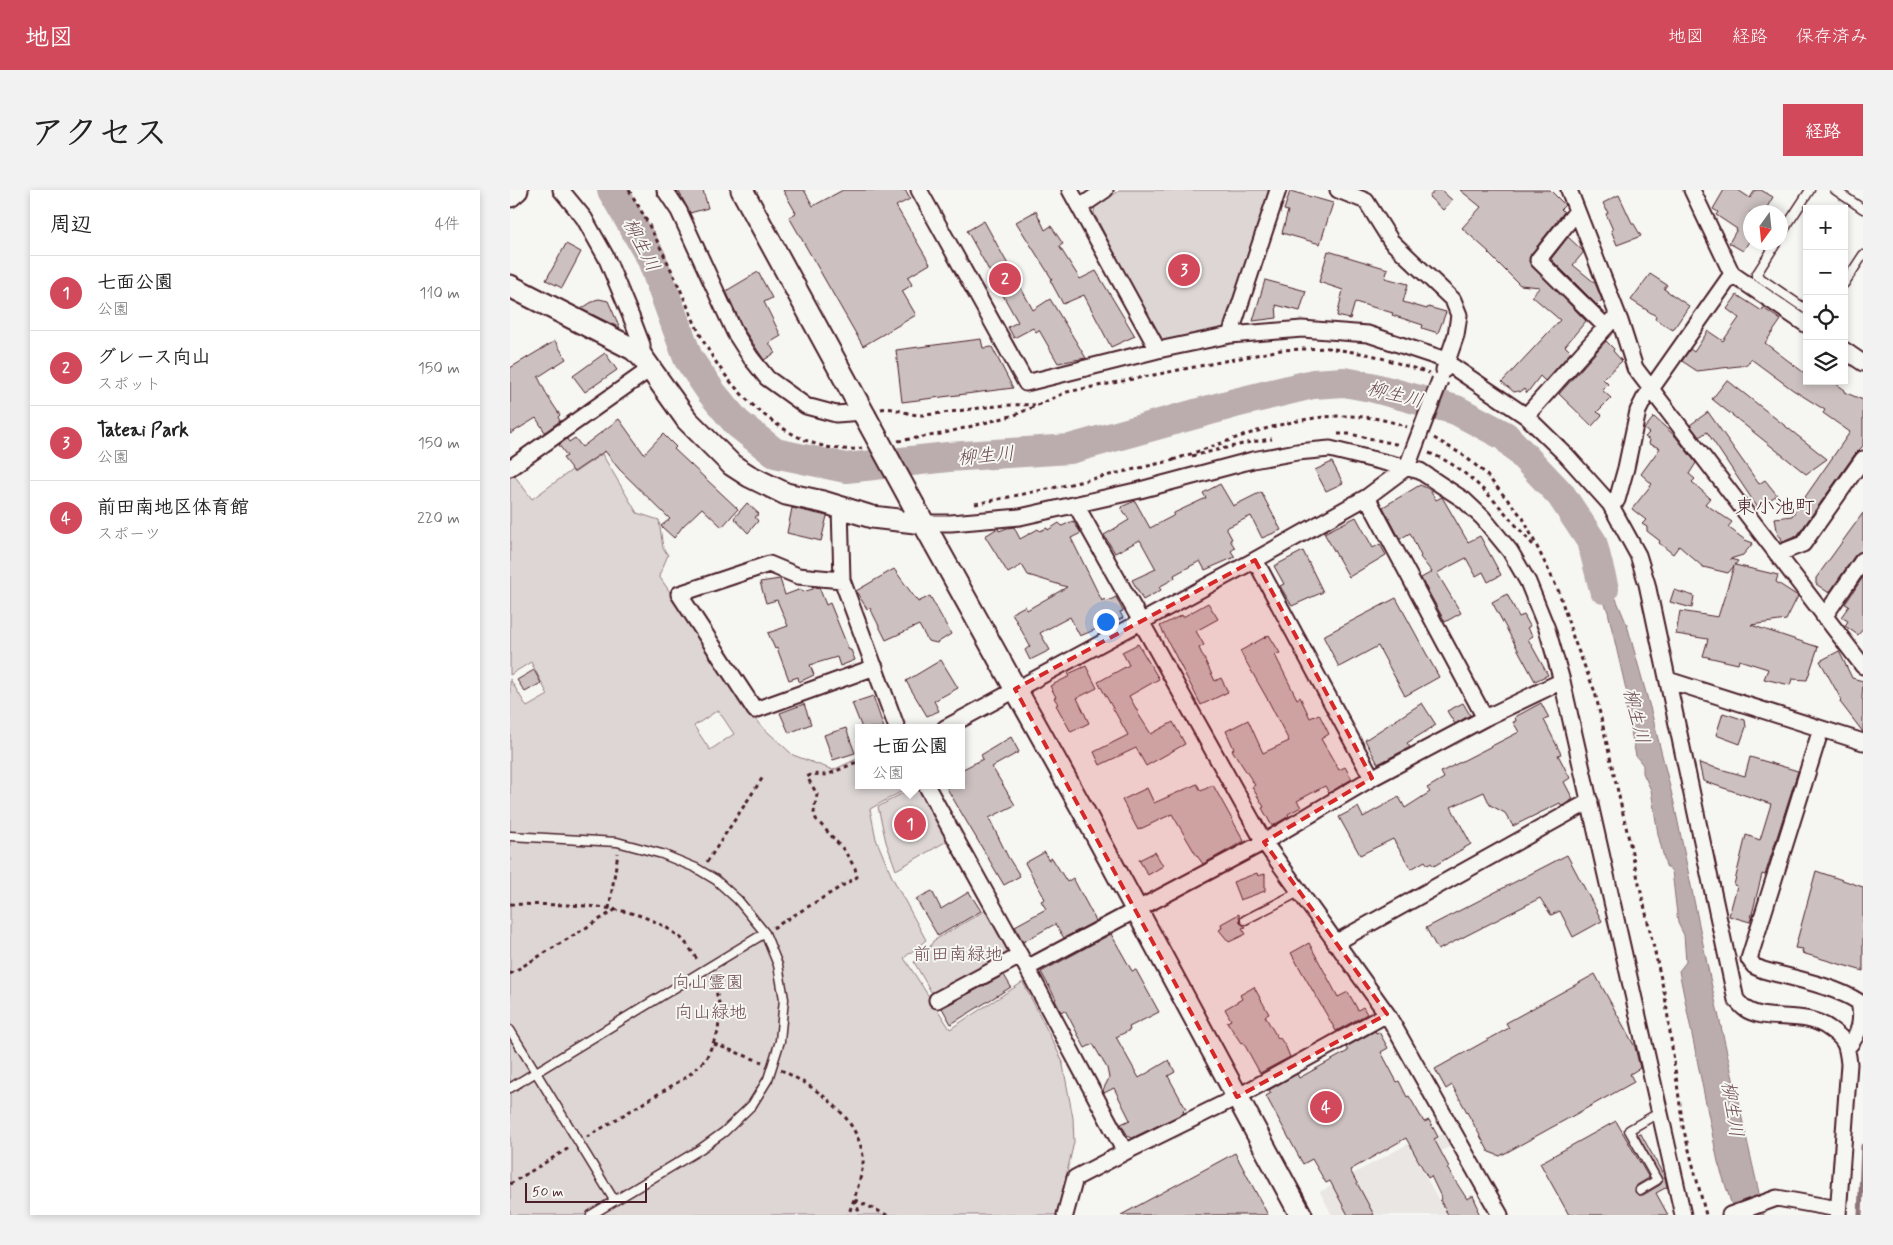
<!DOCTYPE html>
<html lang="ja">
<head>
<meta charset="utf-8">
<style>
  :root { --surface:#fff; --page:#f2f2f2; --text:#222; --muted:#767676; --line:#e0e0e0; --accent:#d1495b }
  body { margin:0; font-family:Mynerve,"Klee One",sans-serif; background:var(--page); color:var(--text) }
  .controls { position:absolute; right:15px; top:15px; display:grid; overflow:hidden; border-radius:0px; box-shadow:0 2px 8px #0003 }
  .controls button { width:45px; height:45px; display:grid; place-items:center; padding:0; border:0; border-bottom:1px solid var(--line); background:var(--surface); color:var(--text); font:25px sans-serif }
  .compass { position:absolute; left:1233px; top:15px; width:45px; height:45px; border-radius:50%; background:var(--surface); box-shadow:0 2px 8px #0003; rotate:195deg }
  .scale { position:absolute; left:15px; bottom:12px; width:122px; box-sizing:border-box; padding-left:5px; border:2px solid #4a1f2b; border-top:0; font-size:14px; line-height:18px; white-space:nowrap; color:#4a1f2b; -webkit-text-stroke:4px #f6f6f2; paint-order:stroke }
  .you { position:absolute; left:595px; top:431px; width:18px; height:18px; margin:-12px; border:4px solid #fff; border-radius:50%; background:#1a73e8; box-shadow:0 0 0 8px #1a73e833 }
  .badge { display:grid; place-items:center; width:32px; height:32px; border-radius:50%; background:var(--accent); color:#fff; font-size:16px; font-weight:700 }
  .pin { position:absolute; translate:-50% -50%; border:2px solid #fff; box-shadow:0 1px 5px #0006 }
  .popup { position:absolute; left:345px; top:534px; width:110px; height:65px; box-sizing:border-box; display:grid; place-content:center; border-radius:0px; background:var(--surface); filter:drop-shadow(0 1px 4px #0005); font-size:16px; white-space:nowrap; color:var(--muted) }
  .popup b { font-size:19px; color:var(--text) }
  .popup::after { content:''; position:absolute; left:50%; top:100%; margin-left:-10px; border:10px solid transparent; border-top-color:var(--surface) }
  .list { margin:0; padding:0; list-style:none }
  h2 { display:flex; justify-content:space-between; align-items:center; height:65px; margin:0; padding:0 20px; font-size:21px }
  h2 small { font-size:16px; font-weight:400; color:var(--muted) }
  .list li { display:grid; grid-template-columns:32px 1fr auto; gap:15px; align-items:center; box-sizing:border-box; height:75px; padding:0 20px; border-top:1px solid var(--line) }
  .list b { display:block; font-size:19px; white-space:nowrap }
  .list p { margin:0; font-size:16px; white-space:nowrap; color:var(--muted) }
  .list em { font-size:16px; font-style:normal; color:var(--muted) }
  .icon { flex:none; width:28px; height:28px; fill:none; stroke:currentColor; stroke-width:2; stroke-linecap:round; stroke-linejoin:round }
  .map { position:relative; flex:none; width:1353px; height:1025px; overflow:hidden; border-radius:0px }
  header { display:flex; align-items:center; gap:30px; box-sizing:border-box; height:70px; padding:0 25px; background:var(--accent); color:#fff }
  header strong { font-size:24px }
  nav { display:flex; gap:28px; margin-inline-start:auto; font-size:18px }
  .intro { display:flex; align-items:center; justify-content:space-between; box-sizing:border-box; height:120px; padding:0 30px }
  h1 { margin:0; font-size:35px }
  .button { padding:12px 22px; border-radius:0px; background:var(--accent); color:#fff; font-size:18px; font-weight:700 }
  main { display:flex; gap:30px; padding:0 30px }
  aside { flex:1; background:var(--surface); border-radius:0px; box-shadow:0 2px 8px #0003 }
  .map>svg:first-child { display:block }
  .built { fill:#e9e6e3 }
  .green { fill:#ddd6d5; stroke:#947a80; fill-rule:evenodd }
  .water { fill:#bbadae; stroke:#8e747a }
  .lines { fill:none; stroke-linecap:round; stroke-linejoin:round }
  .stream { stroke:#8e747a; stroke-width:5 }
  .river { stroke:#bbadae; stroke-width:30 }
  .building { fill:#ccc1c0; stroke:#4a1f2b }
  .lane-casing { stroke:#4a1f2b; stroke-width:11 }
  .street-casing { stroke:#4a1f2b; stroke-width:19 }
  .secondary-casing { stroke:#4a1f2b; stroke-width:25 }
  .path { stroke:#4a1f2b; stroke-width:3; stroke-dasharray:4 4; stroke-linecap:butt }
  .lane { stroke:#f6f6f2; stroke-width:8 }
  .street { stroke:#f6f6f2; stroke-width:15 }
  .secondary { stroke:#f6f6f2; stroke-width:21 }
  .street-bridge-casing { stroke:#4a1f2b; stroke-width:19; stroke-linecap:butt }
  .secondary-bridge-casing { stroke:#4a1f2b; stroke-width:25; stroke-linecap:butt }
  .street-bridge { stroke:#f6f6f2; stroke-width:15 }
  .secondary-bridge { stroke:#f6f6f2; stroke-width:21 }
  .marked { fill:#d62828; fill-opacity:0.2; stroke:#d62828; stroke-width:4; stroke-dasharray:10 6; stroke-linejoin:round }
  .labels { text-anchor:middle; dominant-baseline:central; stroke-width:4; stroke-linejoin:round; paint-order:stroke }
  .park-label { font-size:18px; fill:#6f4d56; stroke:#f6f6f2 }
  .water-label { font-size:19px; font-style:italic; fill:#6c4a52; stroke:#f6f6f2 }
  .quarter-label { font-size:20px; fill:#4a1f2b; stroke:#f6f6f2 }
</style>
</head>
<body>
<header>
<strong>地図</strong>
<nav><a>地図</a><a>経路</a><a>保存済み</a></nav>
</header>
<div class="intro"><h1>アクセス</h1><a class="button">経路</a></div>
<main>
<aside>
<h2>周辺<small>4件</small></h2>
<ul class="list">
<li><span class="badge">1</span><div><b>七面公園</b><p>公園</p></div><em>110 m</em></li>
<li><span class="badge">2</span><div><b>グレース向山</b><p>スポット</p></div><em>150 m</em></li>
<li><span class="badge">3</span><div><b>Tateai Park</b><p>公園</p></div><em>150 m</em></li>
<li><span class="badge">4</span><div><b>前田南地区体育館</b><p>スポーツ</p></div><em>220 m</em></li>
</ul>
</aside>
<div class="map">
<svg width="1353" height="1025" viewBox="0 0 1353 1025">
  <rect width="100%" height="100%" fill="#f6f6f2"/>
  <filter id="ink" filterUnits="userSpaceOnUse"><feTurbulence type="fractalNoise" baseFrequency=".02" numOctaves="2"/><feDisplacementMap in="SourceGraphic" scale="10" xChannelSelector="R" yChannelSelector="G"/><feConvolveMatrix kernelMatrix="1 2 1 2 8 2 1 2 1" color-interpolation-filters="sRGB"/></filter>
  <g filter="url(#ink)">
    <!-- built -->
    <path class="built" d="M936,942L943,955L908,973L937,1025H822L810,1002L898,954L901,960Z"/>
    <!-- green -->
    <path class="green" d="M611,0H761L717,138L712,142L659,153L648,148L584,23L585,16Z
      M92,264L127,323L149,330L153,358L158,365L149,386L249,534L283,565L323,580L349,568V595H403L360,619L366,649L382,687L416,750L394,768L440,839L513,792L552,870L563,928L564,952L547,1025H0V489L17,517L38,505L21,472L0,485V288L4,285L22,309L62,280L64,283ZM208,520L224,544L200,560L184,536Z
      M407,595L437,651L386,680L376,652L368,617Z
      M476,720L500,763L424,807L404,772L418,761L423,751Z"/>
    <!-- water -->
    <path class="water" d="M1070,336L1088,366L1117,435L1141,521L1164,613L1200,788L1254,1025H1225L1208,972L1169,781L1176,772L1174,745L1168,733L1162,681L1156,676L1148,644L1141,600L1133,583V575L1126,566L1116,517L1118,508L1098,422L1085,387L1069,354Z"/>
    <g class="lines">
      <!-- stream -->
      <path class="stream" d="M1350,1025L1353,956"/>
      <!-- river -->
      <path class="river" d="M102,0L141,67L178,168L202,203L227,233L265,263L336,278L438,267L560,259L725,213L803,194L834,192L861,197L946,220L995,246L1051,305L1082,352L1094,399"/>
    </g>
    <!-- building -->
    <path class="building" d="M168,0H193L198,18L180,23Z
      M273,0H294L303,16L333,0H395L400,9L386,16L420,74L398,87L402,95L392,101L406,125L353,156L279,27L286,23Z
      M925,0H931L942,10L933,20L919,7Z
      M950,0H1040L1055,15L1051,19L1054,22L1021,64L1019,72L1076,131L1055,156L1061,162L1035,191L1030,186L1017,203L1014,199L1010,202L1008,201L1004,202L992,192L1050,130L1022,106L1030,97L1010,95L978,63L979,62L952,38L971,17Z
      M1214,0H1228L1240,8L1245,0H1251L1263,7L1256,19L1261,22H1240V50L1233,61L1219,53L1227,39L1206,25L1208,22L1203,19Z
      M780,1L823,13L810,54L772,43L778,21L774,20Z
      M1109,5L1122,33L1124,34L1131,46L1107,55L1101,40H1103L1096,24L1098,23L1093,13Z
      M526,21L535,40L541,36L553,54L549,56L570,89L586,81L625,146L601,157L574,105L553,114L540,90L542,89L506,32Z
      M474,31L523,120L540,109L576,168L548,173L529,140L526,142L523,138L504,148L498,137L508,132L457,41Z
      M1058,47L1073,61V63L1063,75L1085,93L1092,110L1087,115L1041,69Z
      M56,54L71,62L52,98L36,90Z
      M818,61L878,79L875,88L898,94L893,112L917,119L918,117L936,122L928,143L912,138L913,135L882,125L883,123L845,112L840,129L827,126L833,100L809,92Z
      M248,82L262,108L254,112L271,146L259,153L265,163L254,170L233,138L216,101Z
      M1140,84L1157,95L1154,99L1179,116L1163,140L1145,129L1146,126L1121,110Z
      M755,90L796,101L790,121L766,115L767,128L743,131Z
      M1227,105L1252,121L1253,118L1271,130L1255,153L1297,185V191H1322L1335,200L1334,202L1353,210V256L1345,264L1287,346L1272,352L1271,347L1268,346L1265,328L1282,326L1340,242L1313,223L1315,220L1283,200L1241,169L1237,175L1187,181L1172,171L1180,159L1184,162L1198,141L1213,151L1229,128L1217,119Z
      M89,109L98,111L110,138L71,119L85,110Z
      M471,149L473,158L482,157L503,198L392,212L386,160Z
      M45,151L56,169L28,187L38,207L50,225L48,227L50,231L35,242L26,228L0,244V178Z
      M1096,151L1104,159L1103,161L1112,171L1093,189L1098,194L1092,200L1101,208L1087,222L1092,225L1082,236L1049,204Z
      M95,163L107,180L75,202L63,186Z
      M1217,190L1317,269L1296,284L1202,209Z
      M1198,222L1249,294L1255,290L1267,305L1248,318L1197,242L1189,247L1180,235Z
      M1144,227L1165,246L1186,273L1179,284L1185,289L1182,292L1200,308L1195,314L1222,332L1218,337L1235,350L1243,353L1233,365L1220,369L1228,371L1225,375L1268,385L1266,392L1288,406L1276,430L1241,435L1308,457L1297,490L1282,489L1280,495L1254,489L1258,479L1229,470L1228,474L1193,466L1198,449L1166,444L1170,421L1208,427L1224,376L1218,383L1193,377L1169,356L1163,364L1149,353L1150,351L1137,341V337L1132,334L1136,330L1122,319L1142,294L1131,284L1150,258L1139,254L1140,250L1135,247L1139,243L1134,239Z
      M109,229L134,264L153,244L166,257L164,259L228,319L212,337L192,318L173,336L164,348L151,336L160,329L109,279L95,261L64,282L53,268L57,266L49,255L57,249L59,252L65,248L72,257Z
      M822,272L833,293L816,301L805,280Z
      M710,294L723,316L751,302L771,340L752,348L741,326L716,338L722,349L720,350L725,358L721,361L725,367L695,380L690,371L664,385L665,388L649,397L651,400L633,410L622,390L646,379L630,350L605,363L594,345L619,330L611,317L625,311L640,338L663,326L664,323L696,308L693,303Z
      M910,295L919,299L926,310L932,307L958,352L970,346L991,385L978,392L973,382L966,386L956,368L927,383L951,423L935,432L911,388L922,382L910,367L911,366L900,343L890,349L873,317Z
      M237,313L249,324L245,327L248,331L238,343L224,328Z
      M282,318L317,326L311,351L277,343Z
      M1353,323V361L1345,365L1319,403L1306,394V388Z
      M846,327L863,358L870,354L876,365L839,387L814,343Z
      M563,331L571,343L561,348L592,411L594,409L596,412L606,407L613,421L610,422L613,428L570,446L560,427L530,443L540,460L520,470L515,460L520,456L502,423L515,416L517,420L557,397L518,385L512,375L498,383L475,346L488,338L489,341L497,338L504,337L510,349L528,339L530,341L537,338L538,340L549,333L552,336Z
      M793,361L813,402L782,416L770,396L774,394L764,376Z
      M384,379L408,412L420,406L441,444L427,453L418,451L409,435L376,450L360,418L357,419L346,401Z
      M1353,387V439L1348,445L1335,436L1338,431L1331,427L1339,416L1335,414Z
      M270,389L275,405L291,399L293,402L309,397L316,415L320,413L339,460H341L345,470L330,476L327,467L300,475L304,485L289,492L288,487L279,490L267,458L265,459L258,443L278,436L267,410L256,413L250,392Z
      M1164,400L1184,406L1182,418L1160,412Z
      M997,404L1009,427L1014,425L1020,436L1017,438L1023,446L1018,449L1038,485L1025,491L982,412Z
      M886,408L929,487L895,506L868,456L829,477L813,446Z
      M698,413L708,429L686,441L694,455L689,458L705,491L711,488L718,502L691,515L650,436L672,425L673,427Z
      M759,445L770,463L765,465L787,509L790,507L800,528L809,524L819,544L811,549L829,580L835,577L842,589L819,603L815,596L787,611L791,617L778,624L779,626L762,636L752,618L754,617L742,597L745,595L722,560L724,559L716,541L738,530L753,563L779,551L759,512L730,461Z
      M628,454L649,489L619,506L628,522H627L641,544L663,532L675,554L636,576L626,558L590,575L584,562L618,545L588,492L619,475L612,462Z
      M1329,461L1342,488L1353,491L1352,509L1353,510V542L1330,512L1331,509L1310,471Z
      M431,470L448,498L424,511L429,521L417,526L396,491Z
      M576,476L587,498L567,508L579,533L561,542L546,515L548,514L544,508L546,507L540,496L560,486L558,484Z
      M24,480L31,493L15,502L7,490Z
      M363,506L374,538H352L342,513Z
      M912,513L926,535L897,553L900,557L868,574L855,550Z
      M953,513L960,525L945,534L937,521Z
      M1031,513L1039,528L1034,530L1051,564L1048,565L1060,588L1054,592L1063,609L1052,616L1050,613L1003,636L995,623L980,615L974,602L941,617L961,654L924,676L921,673L918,675L915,671L901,679L883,649L850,665L829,627L848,617L853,627L889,607L895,618L920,602L917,598L934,588L931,582L1009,542L1003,532L1006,531L1005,527Z
      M294,514L301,534L279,543L270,523Z
      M1213,523L1235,530L1236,537L1230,554L1206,545Z
      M336,538L345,563L323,570L314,545Z
      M501,547L509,562L482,577L505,615L479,628L498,667L510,686L494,695L435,595H451V580L473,569L471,565Z
      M1240,567L1288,581L1255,685L1252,684L1240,732L1219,726L1227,696L1224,695L1236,645L1250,650L1261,614L1193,591L1189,573L1235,586Z
      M687,594L691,601L703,595L734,651L693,674L685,663L662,624L628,640L612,610L637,598L644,613Z
      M535,662L538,670L542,668L557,692L563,688L586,731L554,748L545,734L513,752L505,736L536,719L531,711L535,709L515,673Z
      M645,662L653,676L638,685L629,670Z
      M1057,665L1092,731L1063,747L1050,721L1041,725L1030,708L928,760L916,738Z
      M1306,681L1353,697V781L1292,763L1293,759L1285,758Z
      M747,683L748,686L755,684V701L730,710L723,692Z
      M422,701L431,719L459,702L471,721L428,746L406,709Z
      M729,724L730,733L736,737L732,738L736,744L719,752L709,740L712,738L711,734Z
      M601,744L622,781L626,780L649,822L619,837L620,840L606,847L629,888L659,870L665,882L658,886L676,919L673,920L674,923L622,948L618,946L611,934L620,930L604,898L594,903L593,900L599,888L597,878L583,854L575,858L555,820L551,822L545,810L546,809L531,782Z
      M799,753L828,807L838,802L848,820L853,817L857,824L826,841L781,763Z
      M1085,784L1125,857L1130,878L1120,884L1124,892L990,966L979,962L942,895L936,899L925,879L999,838L996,833Z
      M494,785L501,797L441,834L432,818Z
      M744,797L759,824L755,826L767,847L770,848L776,857L780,867L750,883L733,852L731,853L717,832L721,830L715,819L732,809L730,805Z
      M865,841L866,843L869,842L878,858L871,862L887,892L889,891L897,907L899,906L914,932L919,930L928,947L924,949L939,977L937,978L957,1009L963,1006L968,1017L967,1019L970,1025H938L930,1010L932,1009L921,986L918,988L896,948L840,980L864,1025H838L820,991L816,993L802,969L793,974L756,906L761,903L759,900L787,884L789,888L838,861L836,857Z
      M1106,931L1139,988L1127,995L1125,1002L1128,1005H1133L1150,995L1153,991L1128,945L1131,944L1155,988L1157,997L1146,1003L1158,1025H1059L1030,973Z
      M725,963L758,1025H611Z"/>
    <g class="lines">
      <!-- lane casing -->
      <g class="lane-casing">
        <path id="lane" d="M1325,0L1353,19
          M1270,46L1300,0
          M1267,52L1246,85L1297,120
          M1334,94L1353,65
          M0,646L107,652L152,664L186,678L206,690L228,710L255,743L268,775L274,809L270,851L258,889L242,915L214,942L189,960L81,1025
          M735,730L789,702
          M0,840L104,1010
          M0,898L255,743
          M1130,1000L1147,990L1119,940L1150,922"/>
      </g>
      <!-- street casing -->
      <g class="street-casing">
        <path id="street" d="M51,0L74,28L96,67L122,129L132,155V167
          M155,0L169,21L225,143L241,168L257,188L296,216L326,224L353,222
          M409,0L516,193L648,160L720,145L792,139L858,144L930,168L1016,226L1057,266L1100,314L1128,365L1137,394L1226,810C1229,812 1231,816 1234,818C1256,834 1294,819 1320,839C1336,850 1337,855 1339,874L1328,1025
          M560,0L648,160
          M828,0L856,11L881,51L943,110L949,125L946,145L934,180
          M1059,0L1110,131L1125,178L1353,476
          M1182,0L1222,84L1297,135
          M570,17L595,0
          M1067,21L1028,70L1096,137
          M720,145L768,0
          M1334,160L1353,173
          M1016,226L1102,130
          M0,278L140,179
          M857,307L975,528
          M1100,314L1107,310L1116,278L1128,221L1134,209L1222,84
          M566,315L754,652L877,824L990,1025
          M330,317L332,390L387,538
          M414,333H441L510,327L630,300L743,270L787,262L820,259L910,281L928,293L954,310L973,328L1000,361L1018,392L1037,439L1052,491L1173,1025
          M1267,364L1293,354L1353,269
          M745,370L862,588
          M332,390L288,386L259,374L169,404L245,520L365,477
          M1314,427L1353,370
          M1158,490L1353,552
          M435,538L745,370L857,307L897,277L906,253
          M1311,539L1239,769L1244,776L1253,780C1282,788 1325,796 1349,812C1353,830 1350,844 1337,858
          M416,595L517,778L615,962
          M825,753L1080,611
          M517,778L754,652L862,588L975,528L1052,491
          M427,810L510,766
          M555,1025L565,988L615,962L727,907L877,824
          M1220,1025L1267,1008L1328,1019"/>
      </g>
      <!-- secondary casing -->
      <g class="secondary-casing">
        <path id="secondary" d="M232,0L355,226
          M0,6L7,0
          M0,96L123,159L132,167L177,230L222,275L239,286L276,304L313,312L362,327L414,333
          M404,316L575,624L791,1025"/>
      </g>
      <!-- path -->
      <path class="path" d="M119,0C139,33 155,66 171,101C181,124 190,148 204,169C233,215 294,268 352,258
        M371,219C385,216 398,226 413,225C450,222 487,213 525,215
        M828,244H840L890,255
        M924,248L953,265L974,282L1013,328L1049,402L1064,450L1085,502L1155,806L1173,937L1196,1025
        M388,251L431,244L505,225L557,202L771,160L818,158L862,165L919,183
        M919,263C963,279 994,323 1025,357
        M682,266L741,252L762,249
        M663,270C738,245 818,207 897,237
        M465,314L552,296L664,270
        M197,672L253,587
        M0,714C56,716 126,709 172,749C178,755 183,763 188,771
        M99,719L108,663
        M263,738L347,687L345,678L334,660L306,629L304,622L307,604L297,587L302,584L317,585L349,571
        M0,784L105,720
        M204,854L252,872
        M271,880C307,898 346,924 353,966C355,978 343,1014 338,1025
        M77,947L178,886L196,869L208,842L210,817L205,797L200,788
        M0,994L59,958
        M345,1010L377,1025
        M345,1010L350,1025"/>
      <!-- lane -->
      <use href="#lane" class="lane"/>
      <!-- street -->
      <use href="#street" class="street"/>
      <!-- secondary -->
      <use href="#secondary" class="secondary"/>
      <!-- street-bridge casing -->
      <g class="street-bridge-casing">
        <path id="street-bridge" d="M906,253L930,190"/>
      </g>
      <!-- secondary-bridge casing -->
      <g class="secondary-bridge-casing">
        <path id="secondary-bridge" d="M355,226L404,316"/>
      </g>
      <!-- street-bridge -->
      <use href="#street-bridge" class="street-bridge"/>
      <!-- secondary-bridge -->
      <use href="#secondary-bridge" class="secondary-bridge"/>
    </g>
  </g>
  <!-- marked area -->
  <path class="marked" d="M745,370L862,588L754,652L877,824L727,907L505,499Z"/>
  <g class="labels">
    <!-- park labels -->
    <g class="park-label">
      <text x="448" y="765">前田南緑地</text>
      <text x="198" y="793">向山霊園</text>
      <text x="201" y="823">向山緑地</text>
    </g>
    <!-- water labels -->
    <g class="water-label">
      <text transform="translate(131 55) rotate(63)">柳生川</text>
      <text transform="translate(885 205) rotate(14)">柳生川</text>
      <text transform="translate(476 266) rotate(-5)">柳生川</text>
      <text transform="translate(1126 526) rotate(76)">柳生川</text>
      <text transform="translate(1222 919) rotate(81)">柳生川</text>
    </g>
    <!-- quarter labels -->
    <g class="quarter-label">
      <text x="1265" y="317">東小池町</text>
    </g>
  </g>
</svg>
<div class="controls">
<button>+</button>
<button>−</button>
<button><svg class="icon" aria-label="locate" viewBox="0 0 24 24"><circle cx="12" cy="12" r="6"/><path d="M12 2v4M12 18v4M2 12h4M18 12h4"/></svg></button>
<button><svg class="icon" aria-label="layers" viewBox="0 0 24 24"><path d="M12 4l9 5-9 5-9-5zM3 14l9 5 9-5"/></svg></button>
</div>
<svg class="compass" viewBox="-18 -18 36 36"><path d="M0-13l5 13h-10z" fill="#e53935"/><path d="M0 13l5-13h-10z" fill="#767676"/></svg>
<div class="scale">50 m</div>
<div class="you"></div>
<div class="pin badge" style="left:400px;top:634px">1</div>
<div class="popup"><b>七面公園</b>公園</div>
<div class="pin badge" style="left:495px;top:89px">2</div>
<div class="pin badge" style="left:674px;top:80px">3</div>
<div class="pin badge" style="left:816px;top:917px">4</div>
</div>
</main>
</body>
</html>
